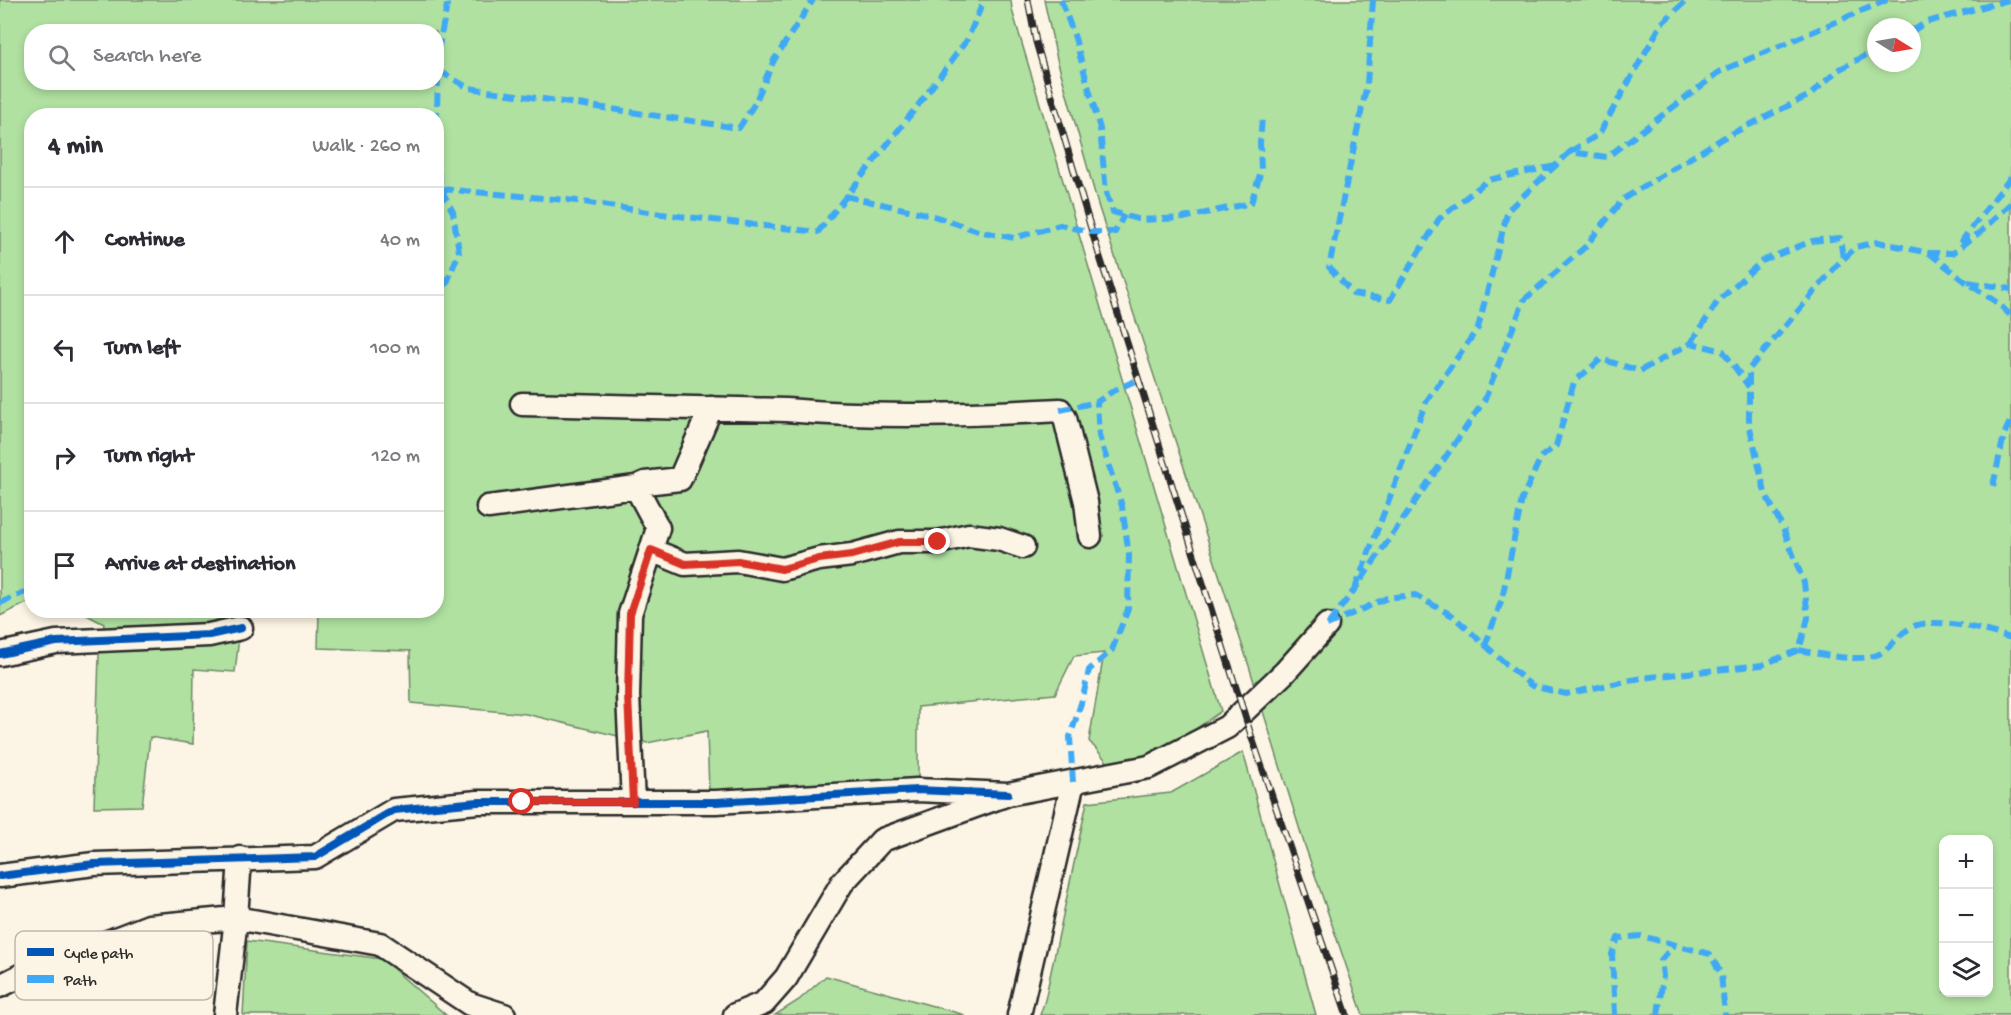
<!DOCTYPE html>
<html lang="en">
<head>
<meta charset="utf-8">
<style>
  :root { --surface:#fff; --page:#f2f2f3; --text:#2b2b33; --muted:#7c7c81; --line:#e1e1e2 }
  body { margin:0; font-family:"Gochi Hand",sans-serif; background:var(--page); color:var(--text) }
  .controls { position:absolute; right:18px; bottom:18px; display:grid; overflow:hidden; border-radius:12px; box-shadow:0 3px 9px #0003 }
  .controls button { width:54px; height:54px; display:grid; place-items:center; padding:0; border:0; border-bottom:2px solid var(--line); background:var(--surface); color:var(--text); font:30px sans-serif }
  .compass { position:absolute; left:1867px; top:18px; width:54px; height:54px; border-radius:50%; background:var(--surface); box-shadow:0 3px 9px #0003; rotate:101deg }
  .stop { position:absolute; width:18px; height:18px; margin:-14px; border:4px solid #d93025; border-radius:50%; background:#fff }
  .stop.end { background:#d93025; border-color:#fff; box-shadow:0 2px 6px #0008 }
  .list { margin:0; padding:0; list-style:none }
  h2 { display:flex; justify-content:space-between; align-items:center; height:78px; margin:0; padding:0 24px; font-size:26px }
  h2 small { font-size:20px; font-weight:400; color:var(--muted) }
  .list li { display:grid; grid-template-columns:39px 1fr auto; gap:18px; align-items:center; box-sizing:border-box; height:108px; padding:0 24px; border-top:2px solid var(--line) }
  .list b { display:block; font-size:22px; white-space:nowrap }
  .list em { font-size:20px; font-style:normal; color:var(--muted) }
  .icon { flex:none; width:33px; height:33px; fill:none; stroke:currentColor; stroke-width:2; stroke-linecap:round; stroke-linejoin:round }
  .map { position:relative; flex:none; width:2011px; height:1015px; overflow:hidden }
  .search { position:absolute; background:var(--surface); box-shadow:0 3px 9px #0003; left:24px; top:24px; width:420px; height:66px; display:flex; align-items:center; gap:15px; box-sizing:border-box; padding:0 21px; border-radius:24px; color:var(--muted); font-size:22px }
  .panel { position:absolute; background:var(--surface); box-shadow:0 3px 9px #0003; left:24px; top:108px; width:420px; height:510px; border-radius:24px }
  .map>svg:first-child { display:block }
  .green { fill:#b0e1a1; stroke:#6e8666; stroke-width:1.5; fill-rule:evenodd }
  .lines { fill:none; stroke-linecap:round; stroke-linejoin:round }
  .minor-casing { stroke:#2b2b2b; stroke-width:27 }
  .minor { stroke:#fcf5e5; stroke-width:22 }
  .rail-casing { stroke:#2b2b2b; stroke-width:7 }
  .rail { stroke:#fcf5e5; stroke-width:4.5; stroke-dasharray:14; stroke-linecap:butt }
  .quiet { stroke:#3fa9f5; stroke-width:6; stroke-dasharray:12 6; stroke-linecap:butt }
  .cycleway-casing { stroke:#fcf5e5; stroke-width:11 }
  .cycleway { stroke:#0057b8; stroke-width:8 }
  .route { stroke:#d93025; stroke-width:8 }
  .key { fill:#fcf5e5; stroke:#bdb8ad; stroke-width:1.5 }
  .key-label { font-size:16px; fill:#2b2b2b }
</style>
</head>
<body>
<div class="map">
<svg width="2011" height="1015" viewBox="0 0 2011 1015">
  <rect width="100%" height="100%" fill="#fcf5e5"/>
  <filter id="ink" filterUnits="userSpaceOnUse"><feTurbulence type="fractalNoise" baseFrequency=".0167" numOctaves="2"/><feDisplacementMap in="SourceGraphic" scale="12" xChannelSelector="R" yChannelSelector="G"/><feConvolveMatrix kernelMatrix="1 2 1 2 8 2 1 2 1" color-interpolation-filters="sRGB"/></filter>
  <g filter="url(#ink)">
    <!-- green -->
    <path class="green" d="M0,0H1011L1012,10L1221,711L1162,753L1110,765L1089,741L1104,653L1074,656L1055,694L918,707V778L709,793L707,731L647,743L526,714L411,703L410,651L318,648L319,611L436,610V116H32L31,601L0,616ZM32,32H436V82H32Z
      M1044,0H2011V1015H1363L1303,840L1249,666L1099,208L1057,59ZM1876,27H1912V63H1876ZM1944,840H1988V992H1944Z
      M79,611H242L235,672L194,669L193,744L150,737L142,806L94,807L99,656L104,624Z
      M1243,752L1316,1015H1040L1045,1000L1087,802L1171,793Z
      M247,941L382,959L446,1015H243Z
      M826,976L965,1015H775L799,1000Z"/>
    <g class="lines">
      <!-- minor casing -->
      <g class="minor-casing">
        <path id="minor" d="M522,404L786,410C877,418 969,415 1060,410L1065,418L1086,502L1090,536
          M488,507L636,487
          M651,550L658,528L636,487L645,483L680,479L711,408
          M0,654L56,642L209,635L241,628
          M633,802L628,696L630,614L651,550L685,564L738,561L782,569L819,559L852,555L899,542H938L969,535L999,539L1023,547
          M0,876L94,864L315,857L394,810L478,802H716L917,790L1008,794
          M0,986L22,975L149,926L236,918L380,944L470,1004L504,1015
          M225,1015L236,918L240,858
          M735,1015L764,1003L786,978L842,883L882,840L1008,794L1149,767L1227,727L1285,672L1327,625
          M1019,1015L1073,782"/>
      </g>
      <!-- minor -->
      <use href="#minor" class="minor"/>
      <!-- rail casing -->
      <g class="rail-casing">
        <path id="rail" d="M1028,0L1036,42L1092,232L1251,735L1347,1015"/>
      </g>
      <!-- rail -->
      <use href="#rail" class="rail"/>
      <!-- quiet -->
      <path class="quiet" d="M1061,0L1075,38L1100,129L1106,193L1113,212L1141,220L1183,218L1251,203L1261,171L1260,143L1262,118
        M1373,0L1367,84L1329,267L1353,294L1390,300L1439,219L1488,180L1555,166
        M1912,31L1927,22L2009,0
        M439,71L469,88L739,128L755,103L774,60L813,0
        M436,141L439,46L447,5L446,0
        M1570,152L1599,134L1662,23L1687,0
        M436,154L441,189L453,212L459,252L441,298L436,301
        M441,189L577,201L661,214L818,232L919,104L967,40L984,0
        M845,196L931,215L978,231L1014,238L1060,225L1092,232H1115L1124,215
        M1960,243L2011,177
        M1929,253L1966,282L1999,304L2011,316
        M1968,282L2011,289
        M1691,343L1718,301L1762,261L1812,241L1840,238L1843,258
        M1060,410L1097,402
        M1993,486L2004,435L2011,419
        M1355,589L1426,402L1478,328L1508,210L1570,152L1607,157L1721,71L1887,0
        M0,603L32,589
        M1329,623L1355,589L1484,401L1524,300L1585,247L1623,199L1723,138L1810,95L1838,70L1876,50
        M1327,625L1387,598L1415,595L1453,616L1507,665L1532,686L1566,694L1641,678L1762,665L1799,650L1808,618L1804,583L1783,528L1765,493L1749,423V369L1837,265L1856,247L1878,242L1929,253H1953L1980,232L2011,203
        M1485,646L1502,599L1522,499L1541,457L1556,446L1574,382L1601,359L1640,371L1691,343L1723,351L1749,387
        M1799,650C1818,654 1863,664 1881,653C1893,646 1902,629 1917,625C1944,618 1985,630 2011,638
        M1073,782L1070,737L1083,697L1089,670L1112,650L1128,609L1129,555L1122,506L1099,436L1097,402L1113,391L1139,379
        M1615,1015L1612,954L1618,938L1641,936L1710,954L1721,974L1725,1015
        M1658,1015L1663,976L1661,960L1674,945"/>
      <!-- cycleway casing -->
      <g class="cycleway-casing">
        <path id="cycleway" d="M0,654L56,642L209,635L241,628
          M0,876L94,864L315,857L394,810L478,802H716L917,790L1008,794"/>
      </g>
      <!-- cycleway -->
      <use href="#cycleway" class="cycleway"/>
    </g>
  </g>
  <g class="lines" filter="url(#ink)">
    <!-- route -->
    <path class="route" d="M522,802H633L628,696L630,614L651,550L685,564L738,561L782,569L819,559L852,555L899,542H938"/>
  </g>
  <!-- legend -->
  <rect x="15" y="931" width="198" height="69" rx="9" class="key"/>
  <rect x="27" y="948" width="27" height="8" fill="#0057b8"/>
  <rect x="27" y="975" width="27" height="8" fill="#3fa9f5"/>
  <g class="key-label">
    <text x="64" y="958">Cycle path</text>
    <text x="64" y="985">Path</text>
  </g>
</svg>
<div class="controls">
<button>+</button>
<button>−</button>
<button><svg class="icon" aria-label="layers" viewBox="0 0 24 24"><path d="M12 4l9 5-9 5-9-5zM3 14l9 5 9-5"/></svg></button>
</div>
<svg class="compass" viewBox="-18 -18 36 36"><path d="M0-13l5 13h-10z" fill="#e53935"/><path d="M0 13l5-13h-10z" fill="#7c7c81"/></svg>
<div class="stop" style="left:522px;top:802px"></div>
<div class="stop end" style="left:938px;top:542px"></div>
<div class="search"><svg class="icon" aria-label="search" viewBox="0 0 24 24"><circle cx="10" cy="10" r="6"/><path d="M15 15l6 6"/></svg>Search here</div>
<section class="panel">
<h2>4 min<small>Walk · 260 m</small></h2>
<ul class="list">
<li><svg class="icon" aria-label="ahead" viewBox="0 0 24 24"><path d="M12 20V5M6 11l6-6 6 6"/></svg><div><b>Continue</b></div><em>40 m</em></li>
<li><svg class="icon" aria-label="left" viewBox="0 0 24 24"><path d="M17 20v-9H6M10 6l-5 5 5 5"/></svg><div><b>Turn left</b></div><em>100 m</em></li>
<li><svg class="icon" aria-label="right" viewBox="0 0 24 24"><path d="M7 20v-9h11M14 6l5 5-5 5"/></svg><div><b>Turn right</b></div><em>120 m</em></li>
<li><svg class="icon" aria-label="arrive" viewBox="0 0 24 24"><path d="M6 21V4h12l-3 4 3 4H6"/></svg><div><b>Arrive at destination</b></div></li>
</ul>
</section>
</div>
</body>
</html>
